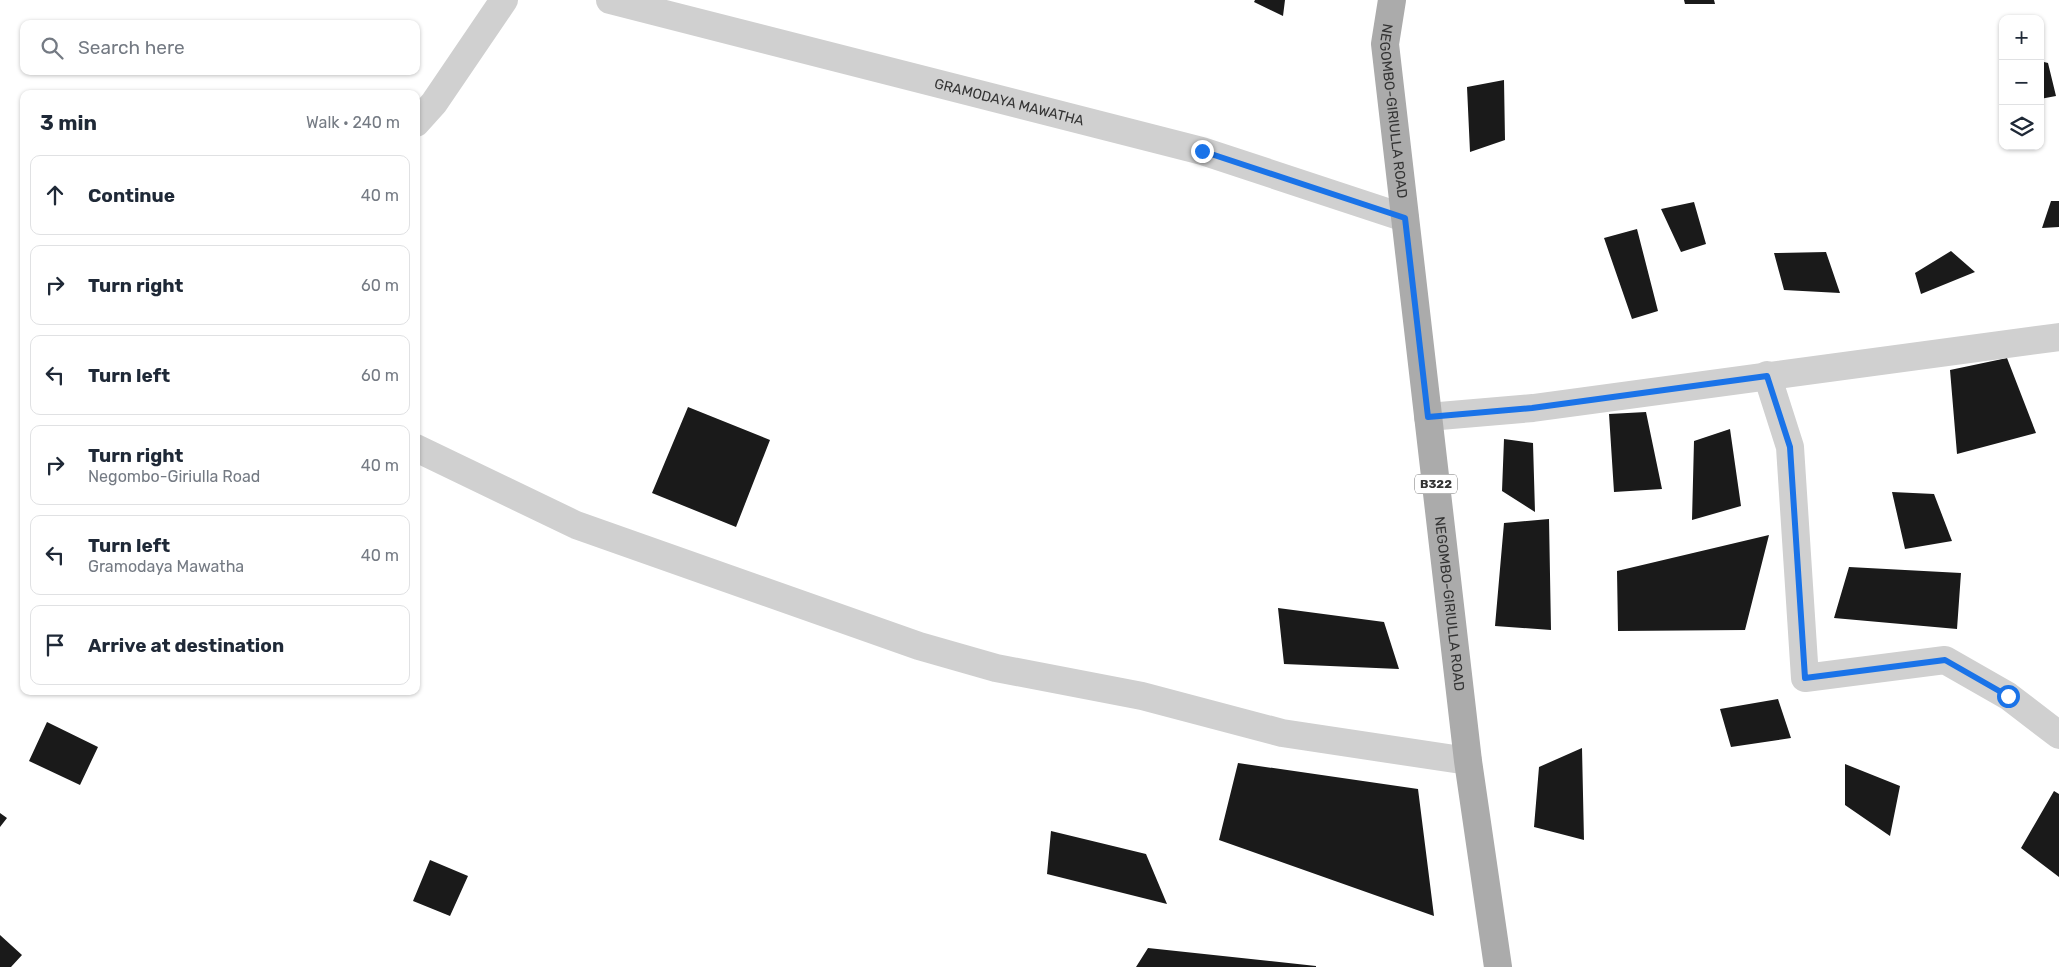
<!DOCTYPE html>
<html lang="en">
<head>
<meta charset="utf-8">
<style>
  :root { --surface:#fff; --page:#f6f6f7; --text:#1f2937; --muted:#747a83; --line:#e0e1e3 }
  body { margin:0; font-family:Rubik,sans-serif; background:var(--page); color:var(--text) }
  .controls { position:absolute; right:15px; top:15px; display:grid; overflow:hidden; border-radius:10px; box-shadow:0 1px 4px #0004 }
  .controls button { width:45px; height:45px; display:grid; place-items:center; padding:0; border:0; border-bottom:1px solid var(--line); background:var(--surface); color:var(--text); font:25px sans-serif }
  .stop { position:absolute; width:15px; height:15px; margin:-11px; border:4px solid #1a73e8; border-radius:50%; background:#fff }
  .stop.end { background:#1a73e8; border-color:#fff; box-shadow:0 1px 5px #0008 }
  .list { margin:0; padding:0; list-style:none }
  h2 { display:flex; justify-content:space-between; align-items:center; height:65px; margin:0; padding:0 20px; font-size:21px }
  h2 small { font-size:16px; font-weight:400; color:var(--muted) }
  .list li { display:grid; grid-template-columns:32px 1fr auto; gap:15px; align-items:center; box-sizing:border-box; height:80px; margin:0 10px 10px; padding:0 10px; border:1px solid var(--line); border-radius:10px }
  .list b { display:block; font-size:19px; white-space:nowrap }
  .list p { margin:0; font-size:16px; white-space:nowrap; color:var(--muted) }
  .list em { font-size:16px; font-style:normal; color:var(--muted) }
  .icon { flex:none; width:28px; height:28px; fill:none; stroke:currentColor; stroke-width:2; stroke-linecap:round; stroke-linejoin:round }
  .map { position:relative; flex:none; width:2059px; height:967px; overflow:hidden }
  .search { position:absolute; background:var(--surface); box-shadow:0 1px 4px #0004; left:20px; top:20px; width:400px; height:55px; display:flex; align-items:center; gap:12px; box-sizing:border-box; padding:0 18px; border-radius:10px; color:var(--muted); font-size:19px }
  .panel { position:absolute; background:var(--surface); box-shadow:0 1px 4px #0004; left:20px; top:90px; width:400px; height:605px; border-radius:10px }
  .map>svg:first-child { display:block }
  .building { fill:#1a1a1a }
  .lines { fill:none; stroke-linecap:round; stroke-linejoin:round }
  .minor { stroke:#d0d0d0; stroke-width:28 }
  .primary { stroke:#ababab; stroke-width:28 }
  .route { stroke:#1a73e8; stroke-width:6 }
  .labels { text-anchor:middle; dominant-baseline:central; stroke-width:5; stroke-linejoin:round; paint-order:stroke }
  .shield { fill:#fff; stroke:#707070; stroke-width:1 }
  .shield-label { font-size:12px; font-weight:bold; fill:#333 }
  .street-label { font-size:14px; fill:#333; stroke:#fff }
</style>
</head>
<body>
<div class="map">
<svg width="2059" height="967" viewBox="0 0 2059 967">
  <rect width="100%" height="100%" fill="#fff"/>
  <!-- building -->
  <path class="building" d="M1255,0H1285L1283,16L1254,2Z
    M1684,0H1714L1715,4H1685Z
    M2040,61L2048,63L2056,96L2040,99Z
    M1504,80L1505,140L1470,152L1467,87Z
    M2051,201H2059V227L2042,228Z
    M1694,202L1706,244L1681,252L1661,209Z
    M1637,229L1658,311L1632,319L1604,238Z
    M1951,251L1975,272L1921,294L1915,273Z
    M1826,252L1840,293L1784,290L1774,253Z
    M2007,358L2036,433L1957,454L1950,370Z
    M688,407L770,440L736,527L652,493Z
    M1646,412L1662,489L1614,492L1609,414Z
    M1730,429L1741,506L1692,520L1694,441Z
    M1504,439L1533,443L1535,512L1502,491Z
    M1892,492L1934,494L1952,541L1905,549Z
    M1549,519L1551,630L1495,626L1504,523Z
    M1769,535L1745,630L1618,631L1617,571Z
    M1849,567L1961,573L1957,629L1834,618Z
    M1278,608L1384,622L1399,669L1284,664Z
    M1778,699L1791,738L1731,747L1720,709Z
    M47,722L98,747L80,785L29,761Z
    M1582,748L1584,840L1534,827L1539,767Z
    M1238,763L1418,789L1434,916L1219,840Z
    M1845,764L1900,786L1890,836L1845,805Z
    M2054,791L2059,794V877L2021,848Z
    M0,813L7,818L0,827Z
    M1051,831L1146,854L1167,904L1047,874Z
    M430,860L468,876L450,916L413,901Z
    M0,935L22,955L11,967H0Z
    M1148,948L1316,966V967H1136Z"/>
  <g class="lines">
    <!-- minor -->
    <g class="minor">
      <path id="s1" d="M610,0L1202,151L1405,218"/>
      <path d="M416,123L434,103L504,0"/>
      <path d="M1767,375L1790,447L1805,678L1945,660L2008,696L2059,735"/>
      <path d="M1428,417L1533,408L2059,337"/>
      <path d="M416,448L576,525L919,646L996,668L1142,696L1282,733L1468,761"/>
    </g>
    <!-- primary -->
    <path class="primary" id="s2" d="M1392,0L1385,44L1468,761L1498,967"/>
  </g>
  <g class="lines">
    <!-- route -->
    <path class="route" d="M1202,151L1405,218L1428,417L1532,408L1767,376L1790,447L1805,678L1945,660L2008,696"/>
  </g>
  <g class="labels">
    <!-- shield labels -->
    <rect class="shield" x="1415" y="474.5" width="42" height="19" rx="4"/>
    <g class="shield-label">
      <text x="1436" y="484">B322</text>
    </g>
    <!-- street labels -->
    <g class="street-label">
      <text stroke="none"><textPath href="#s1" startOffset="412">GRAMODAYA MAWATHA</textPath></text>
      <text stroke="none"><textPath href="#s2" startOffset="112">NEGOMBO-GIRIULLA ROAD</textPath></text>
      <text stroke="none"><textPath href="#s2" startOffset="608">NEGOMBO-GIRIULLA ROAD</textPath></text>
    </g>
  </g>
</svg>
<div class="controls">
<button>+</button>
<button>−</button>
<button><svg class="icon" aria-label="layers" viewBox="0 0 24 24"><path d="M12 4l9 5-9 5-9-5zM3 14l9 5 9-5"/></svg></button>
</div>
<div class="stop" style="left:2008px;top:696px"></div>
<div class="stop end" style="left:1202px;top:151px"></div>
<div class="search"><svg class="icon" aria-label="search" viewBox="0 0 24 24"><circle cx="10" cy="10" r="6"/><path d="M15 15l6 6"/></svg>Search here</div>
<section class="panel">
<h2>3 min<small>Walk · 240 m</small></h2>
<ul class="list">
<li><svg class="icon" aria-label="ahead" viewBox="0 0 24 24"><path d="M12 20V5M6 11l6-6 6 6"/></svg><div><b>Continue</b></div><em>40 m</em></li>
<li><svg class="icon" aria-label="right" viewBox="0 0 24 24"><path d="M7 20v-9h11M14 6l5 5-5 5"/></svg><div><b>Turn right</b></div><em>60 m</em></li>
<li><svg class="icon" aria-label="left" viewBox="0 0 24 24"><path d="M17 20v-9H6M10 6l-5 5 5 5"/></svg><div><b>Turn left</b></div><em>60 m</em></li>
<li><svg class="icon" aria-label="right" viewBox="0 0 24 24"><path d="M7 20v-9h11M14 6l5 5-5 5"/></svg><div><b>Turn right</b><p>Negombo-Giriulla Road</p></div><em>40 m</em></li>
<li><svg class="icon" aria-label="left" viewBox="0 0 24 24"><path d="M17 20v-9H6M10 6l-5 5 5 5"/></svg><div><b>Turn left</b><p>Gramodaya Mawatha</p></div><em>40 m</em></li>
<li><svg class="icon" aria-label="arrive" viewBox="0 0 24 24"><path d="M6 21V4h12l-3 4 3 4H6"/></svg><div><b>Arrive at destination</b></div></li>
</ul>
</section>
</div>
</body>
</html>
